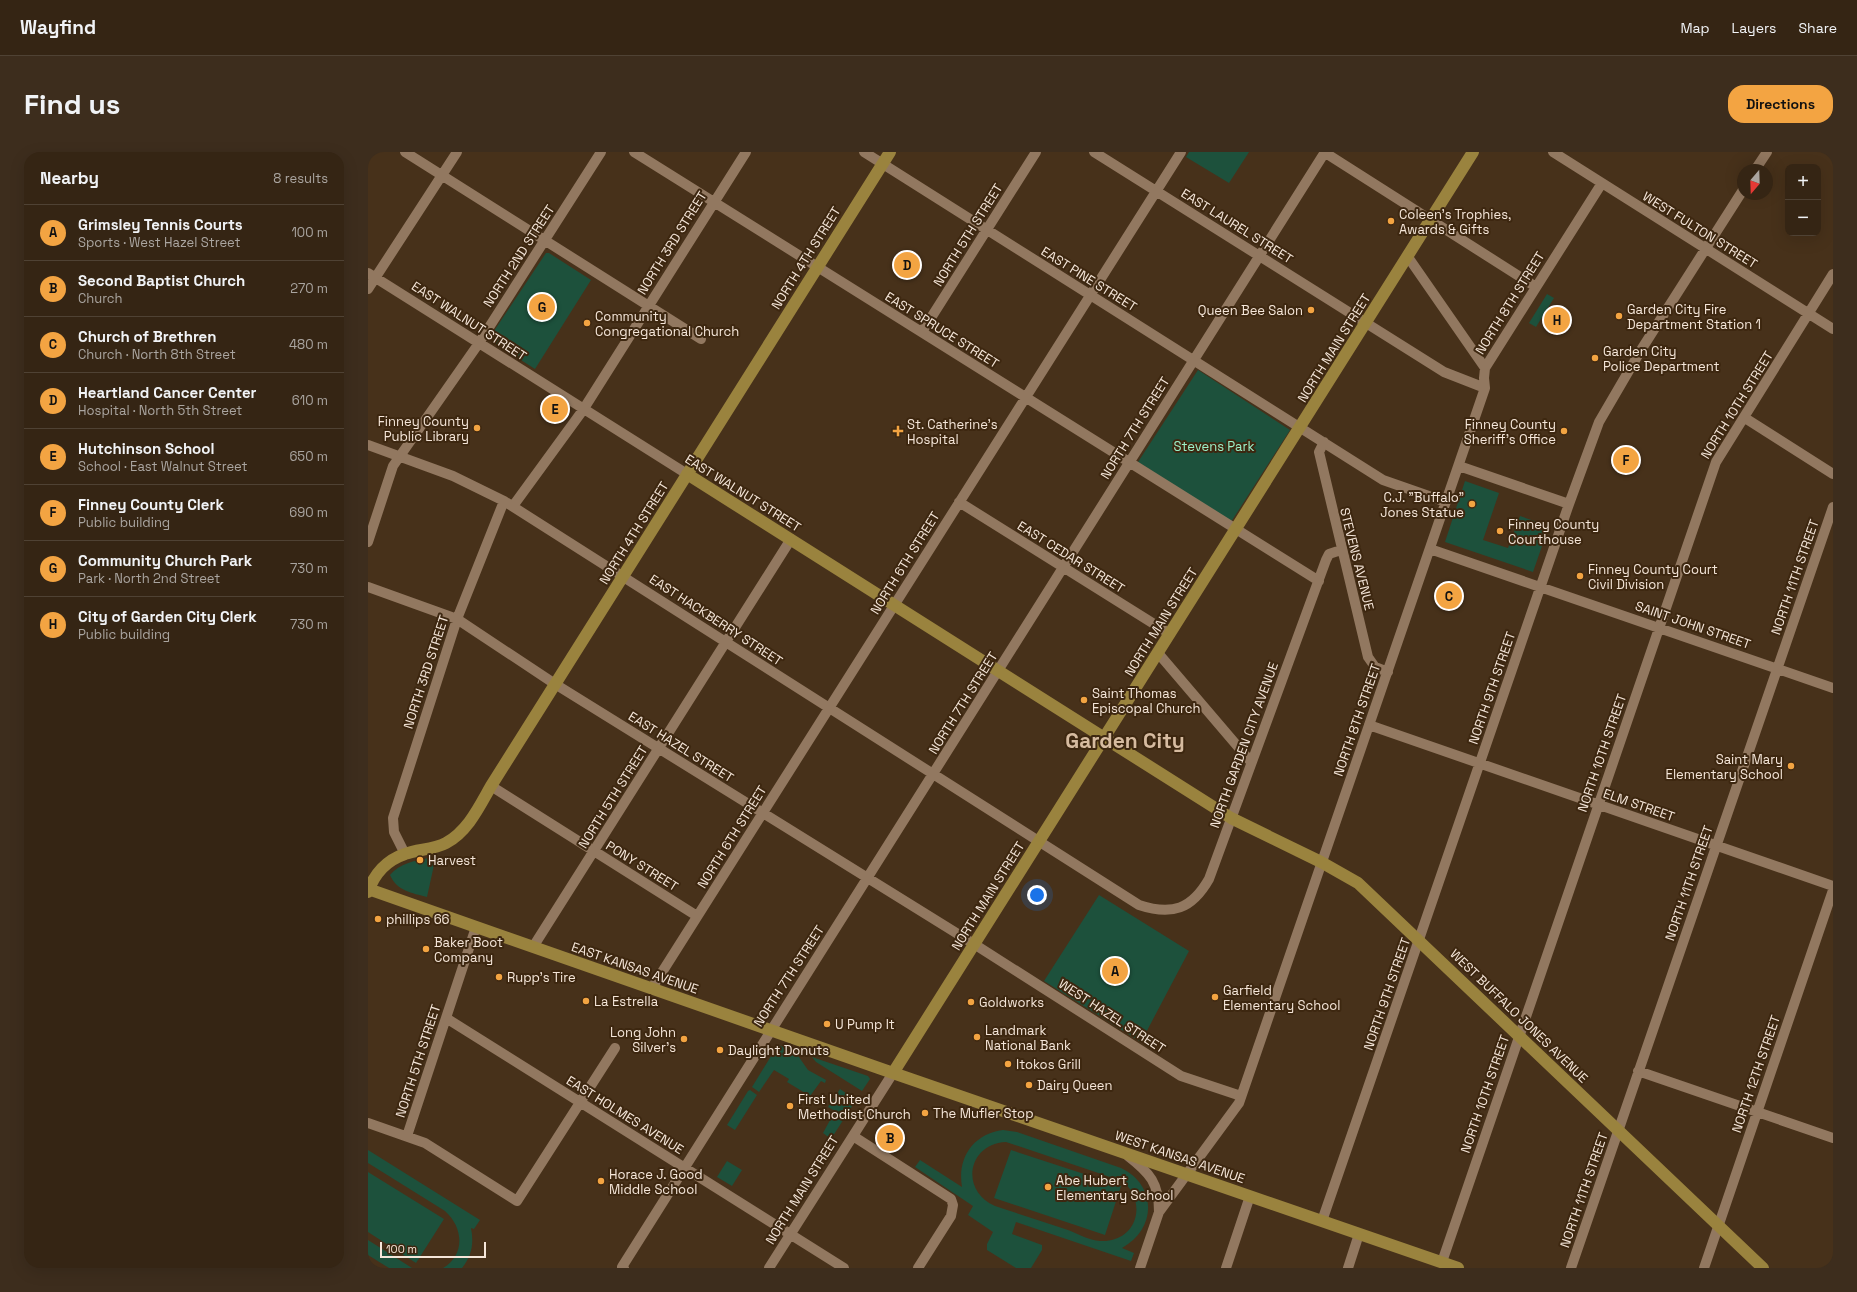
<!DOCTYPE html>
<html lang="en">
<head>
<meta charset="utf-8">
<style>
  :root { --surface:#352514; --page:#3d2d1d; --text:#f1f3f6; --muted:#aaa5a0; --line:#4f4234; --accent:#f3a442 }
  body { margin:0; font-family:"Space Grotesk",sans-serif; background:var(--page); color:var(--text) }
  .controls { position:absolute; right:12px; top:12px; display:grid; overflow:hidden; border-radius:8px; box-shadow:0 4px 16px #0002 }
  .controls button { width:36px; height:36px; display:grid; place-items:center; padding:0; border:0; border-bottom:1px solid var(--line); background:var(--surface); color:var(--text); font:20px sans-serif }
  .compass { position:absolute; left:1369px; top:12px; width:36px; height:36px; border-radius:50%; background:var(--surface); box-shadow:0 4px 16px #0002; rotate:199deg }
  .scale { position:absolute; left:12px; bottom:10px; width:106px; box-sizing:border-box; padding-left:4px; border:2px solid #f5e6d9; border-top:0; font-size:11px; line-height:14px; white-space:nowrap; color:#f5e6d9; -webkit-text-stroke:3px #3d2710; paint-order:stroke }
  .you { position:absolute; left:669px; top:743px; width:14px; height:14px; margin:-10px; border:3px solid #fff; border-radius:50%; background:#1a73e8; box-shadow:0 0 0 6px #1a73e833 }
  .badge { display:grid; place-items:center; width:26px; height:26px; border-radius:50%; background:var(--accent); color:#111; font-size:13px; font-weight:700 }
  .pin { position:absolute; translate:-50% -50%; border:2px solid #fff; box-shadow:0 1px 4px #0006 }
  .list { margin:0; padding:0; list-style:none }
  h2 { display:flex; justify-content:space-between; align-items:center; height:52px; margin:0; padding:0 16px; font-size:17px }
  h2 small { font-size:13px; font-weight:400; color:var(--muted) }
  .list li { display:grid; grid-template-columns:26px 1fr auto; gap:12px; align-items:center; box-sizing:border-box; height:56px; padding:0 16px; border-top:1px solid var(--line) }
  .list b { display:block; font-size:15px; white-space:nowrap }
  .list p { margin:0; font-size:13px; white-space:nowrap; color:var(--muted) }
  .list em { font-size:13px; font-style:normal; color:var(--muted) }
  .map { position:relative; flex:none; width:1465px; height:1116px; overflow:hidden; border-radius:16px }
  header { display:flex; align-items:center; gap:24px; box-sizing:border-box; height:56px; padding:0 20px; background:var(--surface); border-bottom:1px solid var(--line) }
  header strong { font-size:19px }
  nav { display:flex; gap:22px; margin-inline-start:auto; font-size:14px }
  .intro { display:flex; align-items:center; justify-content:space-between; box-sizing:border-box; height:96px; padding:0 24px }
  h1 { margin:0; font-size:28px }
  .button { padding:10px 18px; border-radius:16px; background:var(--accent); color:#111; font-size:14px; font-weight:700 }
  main { display:flex; gap:24px; padding:0 24px }
  aside { flex:1; background:var(--surface); border-radius:16px; box-shadow:0 4px 16px #0002 }
  .map>svg:first-child { display:block }
  .green { fill:#1d513c; fill-rule:evenodd }
  .lines { fill:none; stroke-linecap:round; stroke-linejoin:round }
  .minor { stroke:#927860; stroke-width:10 }
  .major { stroke:#9a833e; stroke-width:12 }
  .poi-dot { fill:#f3a442; stroke:#3d2710; stroke-width:1.5 }
  .labels { text-anchor:middle; dominant-baseline:central; stroke-width:4; stroke-linejoin:round; paint-order:stroke }
  .poi-label { font-size:13px; fill:#f5e6d9; stroke:#3d2710; text-anchor:start }
  .street-label { font-size:13px; fill:#f5e6d9; stroke:#3d2710 }
  .park-label { font-size:13px; fill:#9bf1ca; stroke:#3d2710 }
  .town-label { font-size:21px; font-weight:bold; fill:#d6bba0; stroke:#3d2710 }
</style>
</head>
<body>
<header>
<strong>Wayfind</strong>
<nav><a>Map</a><a>Layers</a><a>Share</a></nav>
</header>
<div class="intro"><h1>Find us</h1><a class="button">Directions</a></div>
<main>
<aside>
<h2>Nearby<small>8 results</small></h2>
<ul class="list">
<li><span class="badge">A</span><div><b>Grimsley Tennis Courts</b><p>Sports · West Hazel Street</p></div><em>100 m</em></li>
<li><span class="badge">B</span><div><b>Second Baptist Church</b><p>Church</p></div><em>270 m</em></li>
<li><span class="badge">C</span><div><b>Church of Brethren</b><p>Church · North 8th Street</p></div><em>480 m</em></li>
<li><span class="badge">D</span><div><b>Heartland Cancer Center</b><p>Hospital · North 5th Street</p></div><em>610 m</em></li>
<li><span class="badge">E</span><div><b>Hutchinson School</b><p>School · East Walnut Street</p></div><em>650 m</em></li>
<li><span class="badge">F</span><div><b>Finney County Clerk</b><p>Public building</p></div><em>690 m</em></li>
<li><span class="badge">G</span><div><b>Community Church Park</b><p>Park · North 2nd Street</p></div><em>730 m</em></li>
<li><span class="badge">H</span><div><b>City of Garden City Clerk</b><p>Public building</p></div><em>730 m</em></li>
</ul>
</aside>
<div class="map">
<svg width="1465" height="1116" viewBox="0 0 1465 1116">
  <rect width="100%" height="100%" fill="#47311a"/>
  <!-- green -->
  <path class="green" d="M821,0H881L861,31L818,5Z
    M178,101H181L223,128L167,217L128,192L124,182Z
    M1179,142L1186,146L1168,175L1161,171Z
    M830,218L922,278L863,370L770,310Z
    M1097,329L1131,341L1115,388L1140,396L1152,364L1181,374L1165,420L1077,390Z
    M61,706L64,707L66,713L59,745C44,741 29,739 22,723C32,711 46,709 61,706Z
    M731,743L821,799L773,890L676,829Z
    M410,893L426,898L440,918L458,928L457,931L453,929L442,944L419,930L421,927L406,918L391,940L384,935Z
    M444,905L500,924L502,927L494,939L448,910Z
    M472,937L488,948L463,987L455,981L467,959L460,955Z
    M382,938L389,943L367,978L359,973L380,939Z
    M635,978L649,980L753,1016C789,1033 789,1077 754,1096L766,1101L763,1109L648,1070L644,1082L674,1093V1098L663,1116H648L619,1098V1092L625,1080L600,1063L605,1054L547,1015L552,1008L594,1035C589,1006 605,982 635,978ZM638,990L754,1029C776,1045 773,1081 744,1088C740,1089 736,1089 732,1089C721,1088 710,1082 700,1078C676,1070 651,1062 627,1054C592,1039 599,992 638,990Z
    M0,998L112,1068L106,1077L103,1076C106,1091 104,1104 94,1116H75C98,1102 95,1075 77,1059L0,1011Z
    M643,998L753,1034L737,1083L626,1046Z
    M359,1009L374,1018L364,1034L349,1025Z
    M0,1020L76,1067L48,1111L0,1080Z
    M0,1088L44,1116H21L0,1103Z"/>
  <g class="lines">
    <!-- minor -->
    <path class="minor" d="M37,0L333,187
      M266,0L951,429
      M496,0L1015,328L1078,350
      M726,0L1076,220L1117,236
      M956,0L1168,135
      M1185,0L1465,177
      M1387,18L1399,0
      M1040,105L1117,216
      M0,121L319,322
      M0,137L89,0
      M554,180L668,0
      M1377,266L1465,322
      M956,290L951,300L1000,505L1007,515L1020,520
      M0,293L85,324L136,349L771,753C804,764 824,757 841,727L958,408L961,402L973,398
      M1091,314L1201,352
      M591,350L802,482
      M145,354L215,258L378,0
      M0,390L25,314L111,191L233,0
      M1062,397L1465,536
      M0,435L89,467L187,532L606,792L813,924L873,944
      M790,501L883,610
      M1001,573L1465,734
      M123,634L329,764
      M37,702L26,680L25,666L89,467L136,349
      M165,795L423,387
      M284,836L813,0
      M78,866L476,1116
      M1270,919L1465,986
      M0,971L57,991L149,1049L247,896
      M39,984L108,775
      M485,984L583,1047L585,1053L583,1064L550,1116
      M760,1004C782,1021 791,1031 791,1060
      M954,1069L1201,352L1231,270L1273,198L1375,38
      M1074,1110L1348,310L1465,122
      M256,1116L254,1115C488,743 722,371 957,0
      M401,1116L525,921
      M772,1116L791,1060L871,951L1117,236L1116,226L1117,216L1234,31
      M858,1116L882,1044
      M980,1116L991,1082
      M1203,1116L1465,355
      M1336,1116L1465,738"/>
    <!-- major -->
    <path class="major" d="M319,322L863,666L953,710L990,731L1395,1116
      M0,737L525,921L1090,1116
      M0,740C6,722 19,708 37,702C50,697 65,698 78,691C100,679 111,655 123,634L522,0
      M525,921L1105,0"/>
  </g>
  <!-- markers -->
  <g class="poi-dot">
    <circle cx="1023" cy="69" r="4"/>
    <circle cx="943" cy="158" r="4"/>
    <circle cx="1251" cy="164" r="4"/>
    <circle cx="219" cy="171" r="4"/>
    <circle cx="1227" cy="206" r="4"/>
    <circle cx="109" cy="276" r="4"/>
    <path d="M528 273h4v4h4v4h-4v4h-4v-4h-4v-4h4z"/>
    <circle cx="1196" cy="279" r="4"/>
    <circle cx="1104" cy="352" r="4"/>
    <circle cx="1132" cy="379" r="4"/>
    <circle cx="1212" cy="424" r="4"/>
    <circle cx="716" cy="548" r="4"/>
    <circle cx="1423" cy="614" r="4"/>
    <circle cx="52" cy="708" r="4"/>
    <circle cx="10" cy="767" r="4"/>
    <circle cx="58" cy="797" r="4"/>
    <circle cx="131" cy="825" r="4"/>
    <circle cx="847" cy="845" r="4"/>
    <circle cx="218" cy="849" r="4"/>
    <circle cx="603" cy="850" r="4"/>
    <circle cx="459" cy="872" r="4"/>
    <circle cx="609" cy="885" r="4"/>
    <circle cx="316" cy="887" r="4"/>
    <circle cx="352" cy="898" r="4"/>
    <circle cx="640" cy="912" r="4"/>
    <circle cx="661" cy="933" r="4"/>
    <circle cx="422" cy="954" r="4"/>
    <circle cx="557" cy="961" r="4"/>
    <circle cx="233" cy="1029" r="4"/>
    <circle cx="680" cy="1035" r="4"/>
  </g>
  <g class="labels">
    <!-- poi labels -->
    <g class="poi-label">
      <text x="1031" y="62">Coleen's Trophies,<tspan x="1031" dy="15">Awards &amp; Gifts</tspan></text>
      <text x="1259" y="157">Garden City Fire<tspan x="1259" dy="15">Department Station 1</tspan></text>
      <text x="935" y="158" text-anchor="end">Queen Bee Salon</text>
      <text x="227" y="164">Community<tspan x="227" dy="15">Congregational Church</tspan></text>
      <text x="1235" y="199">Garden City<tspan x="1235" dy="15">Police Department</tspan></text>
      <text x="101" y="269" text-anchor="end">Finney County<tspan x="101" dy="15">Public Library</tspan></text>
      <text x="539" y="272">St. Catherine's<tspan x="539" dy="15">Hospital</tspan></text>
      <text x="1188" y="272" text-anchor="end">Finney County<tspan x="1188" dy="15">Sheriff's Office</tspan></text>
      <text x="1096" y="345" text-anchor="end">C.J. "Buffalo"<tspan x="1096" dy="15">Jones Statue</tspan></text>
      <text x="1140" y="372">Finney County<tspan x="1140" dy="15">Courthouse</tspan></text>
      <text x="1220" y="417">Finney County Court<tspan x="1220" dy="15">Civil Division</tspan></text>
      <text x="724" y="541">Saint Thomas<tspan x="724" dy="15">Episcopal Church</tspan></text>
      <text x="1415" y="607" text-anchor="end">Saint Mary<tspan x="1415" dy="15">Elementary School</tspan></text>
      <text x="60" y="708">Harvest</text>
      <text x="18" y="767">phillips 66</text>
      <text x="66" y="790">Baker Boot<tspan x="66" dy="15">Company</tspan></text>
      <text x="139" y="825">Rupp's Tire</text>
      <text x="855" y="838">Garfield<tspan x="855" dy="15">Elementary School</tspan></text>
      <text x="226" y="849">La Estrella</text>
      <text x="611" y="850">Goldworks</text>
      <text x="467" y="872">U Pump It</text>
      <text x="617" y="878">Landmark<tspan x="617" dy="15">National Bank</tspan></text>
      <text x="308" y="880" text-anchor="end">Long John<tspan x="308" dy="15">Silver's</tspan></text>
      <text x="360" y="898">Daylight Donuts</text>
      <text x="648" y="912">Itokos Grill</text>
      <text x="669" y="933">Dairy Queen</text>
      <text x="430" y="947">First United<tspan x="430" dy="15">Methodist Church</tspan></text>
      <text x="565" y="961">The Mufler Stop</text>
      <text x="241" y="1022">Horace J. Good<tspan x="241" dy="15">Middle School</tspan></text>
      <text x="688" y="1028">Abe Hubert<tspan x="688" dy="15">Elementary School</tspan></text>
    </g>
    <!-- street labels -->
    <g class="street-label">
      <text transform="translate(869 74) rotate(32)">EAST LAUREL STREET</text>
      <text transform="translate(1332 78) rotate(32)">WEST FULTON STREET</text>
      <text transform="translate(600 83) rotate(-58)">NORTH 5TH STREET</text>
      <text transform="translate(304 91) rotate(-58)">NORTH 3RD STREET</text>
      <text transform="translate(151 104) rotate(-57)">NORTH 2ND STREET</text>
      <text transform="translate(438 106) rotate(-58)">NORTH 4TH STREET</text>
      <text transform="translate(721 127) rotate(32)">EAST PINE STREET</text>
      <text transform="translate(1142 151) rotate(-58)">NORTH 8TH STREET</text>
      <text transform="translate(101 169) rotate(33)">EAST WALNUT STREET</text>
      <text transform="translate(574 178) rotate(32)">EAST SPRUCE STREET</text>
      <text transform="translate(966 196) rotate(-58)">NORTH MAIN STREET</text>
      <text transform="translate(1369 253) rotate(-58)">NORTH 10TH STREET</text>
      <text transform="translate(767 276) rotate(-58)">NORTH 7TH STREET</text>
      <text transform="translate(375 341) rotate(32)">EAST WALNUT STREET</text>
      <text transform="translate(266 381) rotate(-58)">NORTH 4TH STREET</text>
      <text transform="translate(703 405) rotate(32)">EAST CEDAR STREET</text>
      <text transform="translate(989 407) rotate(76)">STEVENS AVENUE</text>
      <text transform="translate(537 411) rotate(-58)">NORTH 6TH STREET</text>
      <text transform="translate(1427 425) rotate(-71)">NORTH 11TH STREET</text>
      <text transform="translate(348 468) rotate(33)">EAST HACKBERRY STREET</text>
      <text transform="translate(793 470) rotate(-58)">NORTH MAIN STREET</text>
      <text transform="translate(1325 473) rotate(19)">SAINT JOHN STREET</text>
      <text transform="translate(58 520) rotate(-72)">NORTH 3RD STREET</text>
      <text transform="translate(1124 536) rotate(-71)">NORTH 9TH STREET</text>
      <text transform="translate(595 551) rotate(-58)">NORTH 7TH STREET</text>
      <text transform="translate(989 568) rotate(-71)">NORTH 8TH STREET</text>
      <text transform="translate(876 593) rotate(-70)">NORTH GARDEN CITY AVENUE</text>
      <text transform="translate(313 595) rotate(32)">EAST HAZEL STREET</text>
      <text transform="translate(1234 601) rotate(-71)">NORTH 10TH STREET</text>
      <text transform="translate(245 645) rotate(-58)">NORTH 5TH STREET</text>
      <text transform="translate(1271 653) rotate(19)">ELM STREET</text>
      <text transform="translate(364 685) rotate(-58)">NORTH 6TH STREET</text>
      <text transform="translate(274 714) rotate(32)">PONY STREET</text>
      <text transform="translate(1321 731) rotate(-71)">NORTH 11TH STREET</text>
      <text transform="translate(620 744) rotate(-58)">NORTH MAIN STREET</text>
      <text transform="translate(267 816) rotate(19)">EAST KANSAS AVENUE</text>
      <text transform="translate(421 824) rotate(-57)">NORTH 7TH STREET</text>
      <text transform="translate(1019 842) rotate(-71)">NORTH 9TH STREET</text>
      <text transform="translate(744 864) rotate(33)">WEST HAZEL STREET</text>
      <text transform="translate(1151 864) rotate(44)">WEST BUFFALO JONES AVENUE</text>
      <text transform="translate(50 909) rotate(-72)">NORTH 5TH STREET</text>
      <text transform="translate(1388 922) rotate(-71)">NORTH 12TH STREET</text>
      <text transform="translate(1117 942) rotate(-71)">NORTH 10TH STREET</text>
      <text transform="translate(257 963) rotate(32)">EAST HOLMES AVENUE</text>
      <text transform="translate(812 1005) rotate(19)">WEST KANSAS AVENUE</text>
      <text transform="translate(434 1038) rotate(-58)">NORTH MAIN STREET</text>
      <text transform="translate(1216 1038) rotate(-71)">NORTH 11TH STREET</text>
    </g>
    <!-- park labels -->
    <g class="park-label">
      <text x="846" y="294">Stevens Park</text>
    </g>
    <!-- town labels -->
    <g class="town-label">
      <text x="757" y="588">Garden City</text>
    </g>
  </g>
</svg>
<div class="controls">
<button>+</button>
<button>−</button>
</div>
<svg class="compass" viewBox="-18 -18 36 36"><path d="M0-13l5 13h-10z" fill="#e53935"/><path d="M0 13l5-13h-10z" fill="#aaa5a0"/></svg>
<div class="scale">100 m</div>
<div class="you"></div>
<div class="pin badge" style="left:747px;top:819px">A</div>
<div class="pin badge" style="left:522px;top:986px">B</div>
<div class="pin badge" style="left:1081px;top:444px">C</div>
<div class="pin badge" style="left:539px;top:113px">D</div>
<div class="pin badge" style="left:187px;top:257px">E</div>
<div class="pin badge" style="left:1258px;top:308px">F</div>
<div class="pin badge" style="left:174px;top:155px">G</div>
<div class="pin badge" style="left:1189px;top:168px">H</div>
</div>
</main>
</body>
</html>
